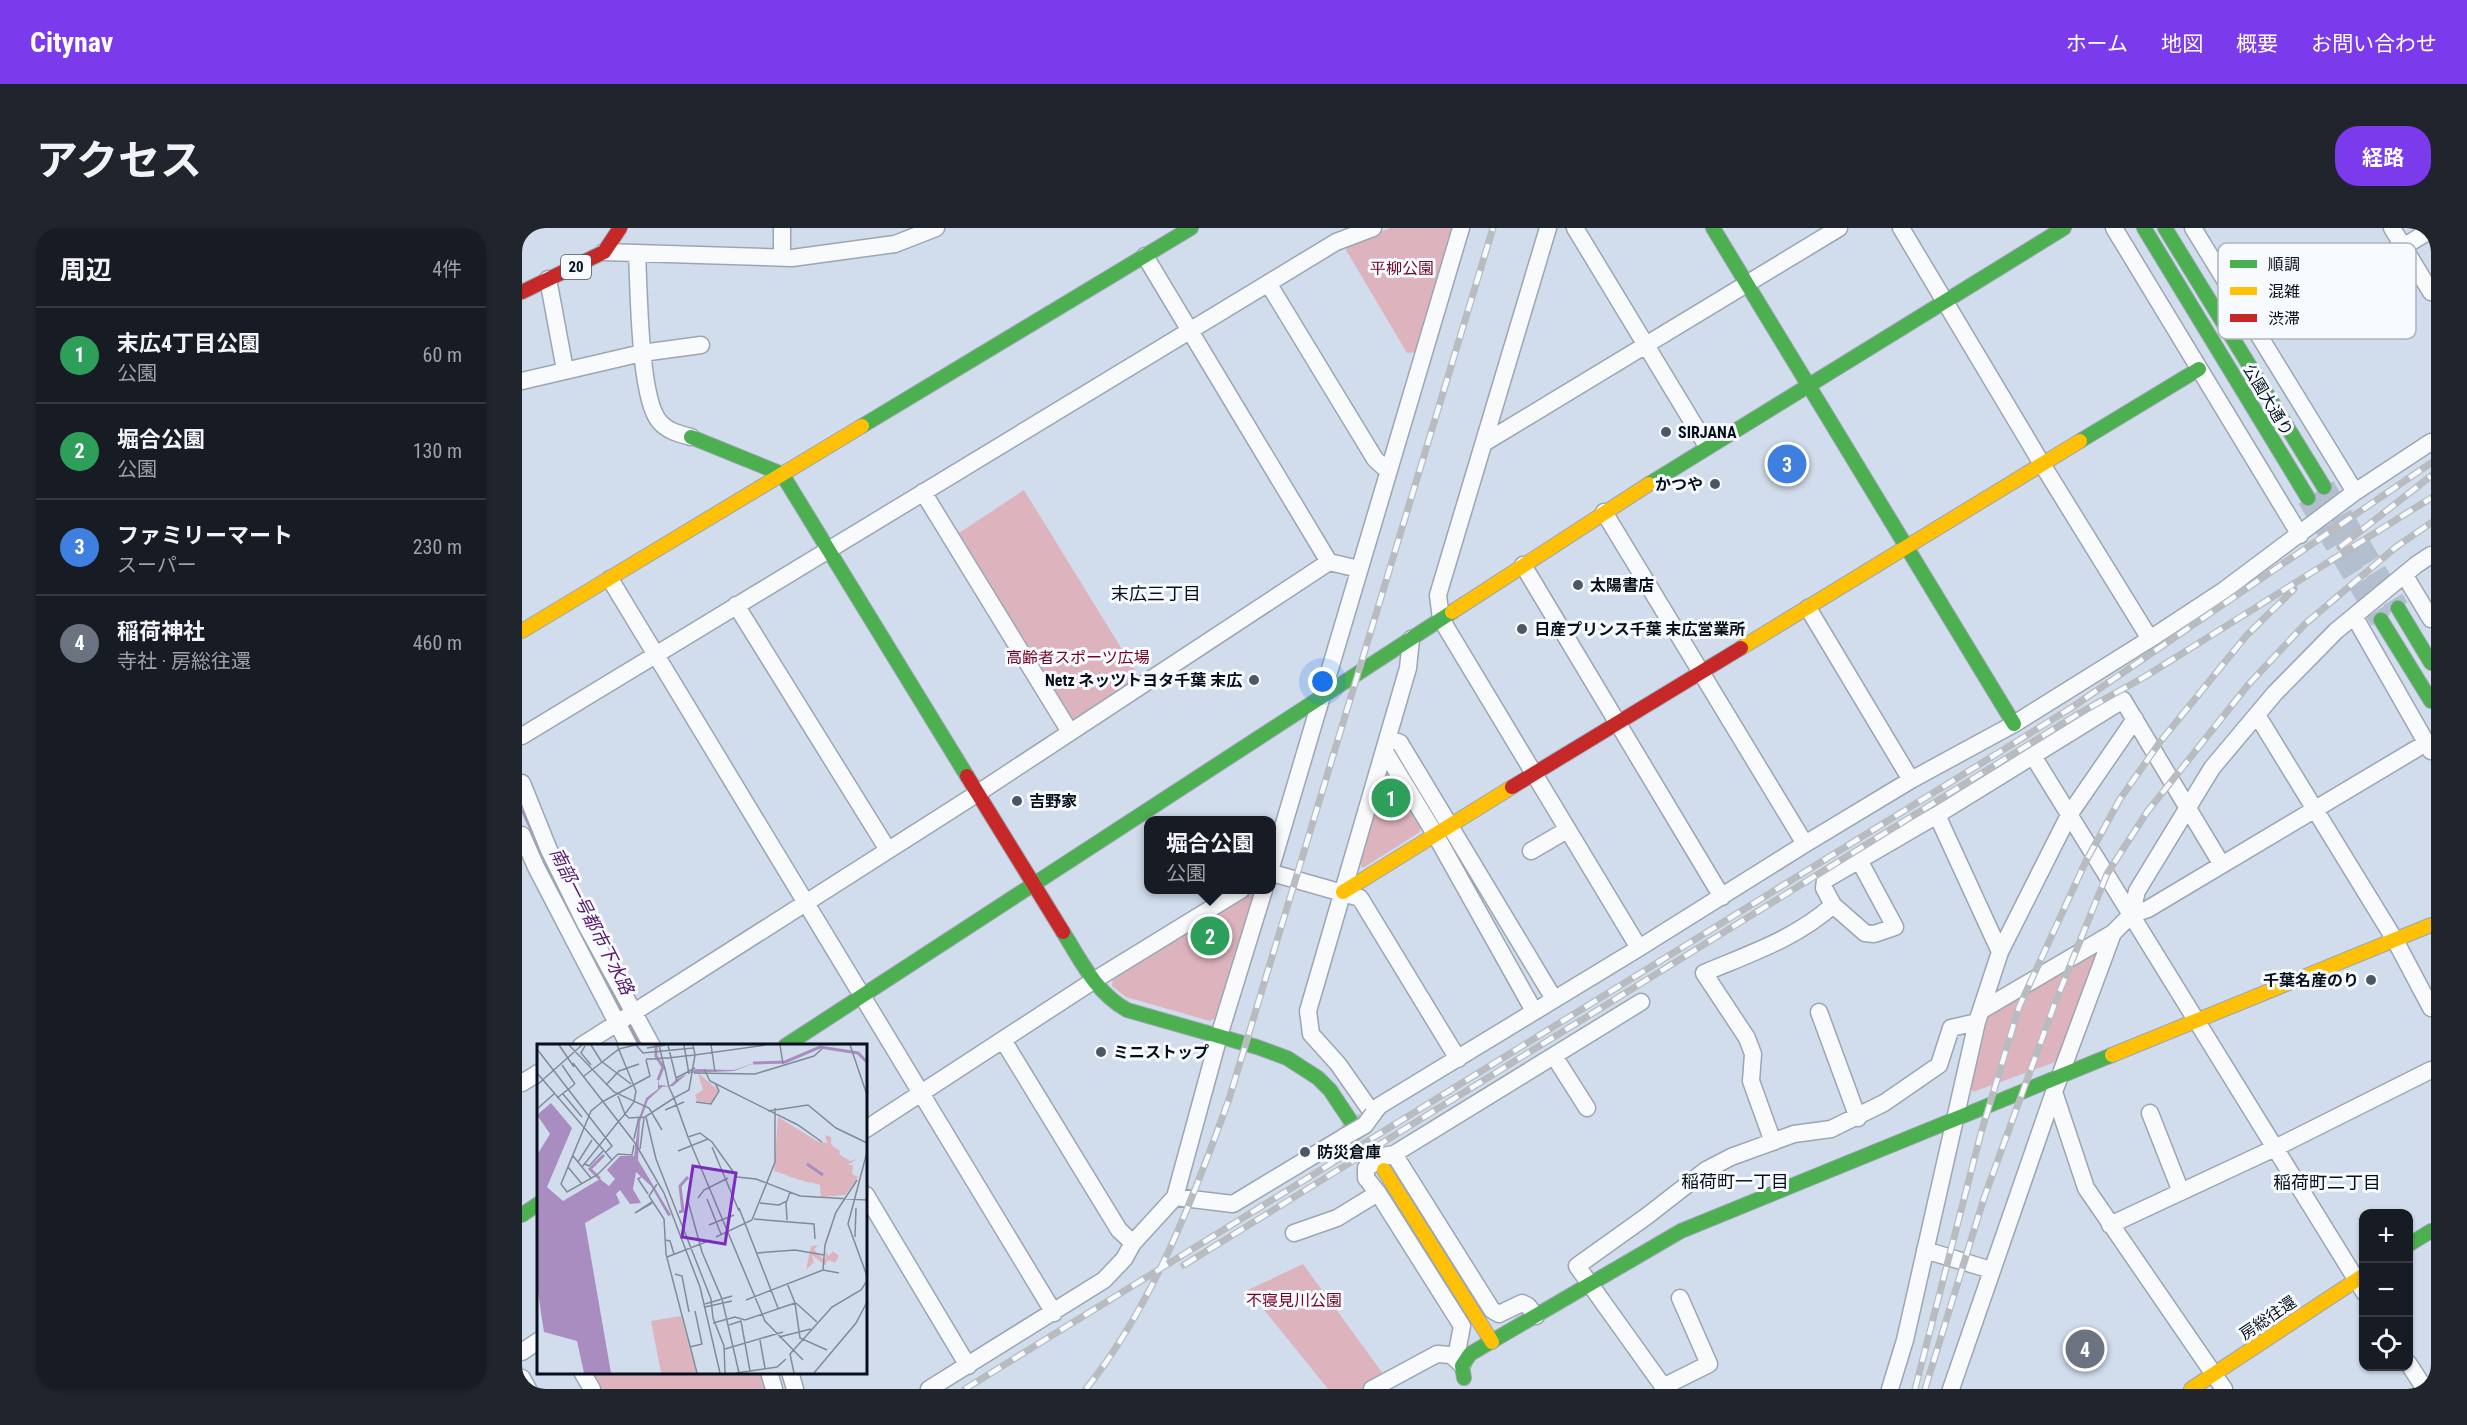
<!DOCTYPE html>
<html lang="ja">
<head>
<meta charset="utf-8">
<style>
  :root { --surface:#171b24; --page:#20242c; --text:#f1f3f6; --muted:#9ea1a6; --line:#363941; --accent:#7c3aed }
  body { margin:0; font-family:"Roboto Condensed","Noto Sans JP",sans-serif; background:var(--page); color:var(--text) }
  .controls { position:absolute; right:18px; bottom:18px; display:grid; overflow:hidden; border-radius:12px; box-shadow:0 2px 4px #0004 }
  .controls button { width:54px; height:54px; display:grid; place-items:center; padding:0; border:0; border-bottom:2px solid var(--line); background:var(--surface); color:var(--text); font:30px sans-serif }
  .you { position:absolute; left:801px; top:454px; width:21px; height:21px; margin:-15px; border:4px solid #fff; border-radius:50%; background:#1a73e8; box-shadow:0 0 0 9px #1a73e833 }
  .badge { display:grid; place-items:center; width:39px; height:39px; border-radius:50%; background:var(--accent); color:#fff; font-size:20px; font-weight:700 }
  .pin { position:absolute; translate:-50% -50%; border:3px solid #fff; box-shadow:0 2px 6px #0006 }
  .popup { position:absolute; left:622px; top:588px; width:132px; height:78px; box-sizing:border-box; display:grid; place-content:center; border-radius:12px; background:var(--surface); filter:drop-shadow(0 2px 4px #0005); font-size:20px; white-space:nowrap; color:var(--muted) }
  .popup b { font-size:22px; color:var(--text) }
  .popup::after { content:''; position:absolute; left:50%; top:100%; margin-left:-12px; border:12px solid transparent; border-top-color:var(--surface) }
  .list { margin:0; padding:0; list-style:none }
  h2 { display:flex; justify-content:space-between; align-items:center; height:78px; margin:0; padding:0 24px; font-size:26px }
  h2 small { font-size:20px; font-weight:400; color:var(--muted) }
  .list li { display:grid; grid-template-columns:39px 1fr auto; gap:18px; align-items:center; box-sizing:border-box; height:96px; padding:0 24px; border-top:2px solid var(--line) }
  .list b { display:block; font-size:22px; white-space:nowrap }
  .list p { margin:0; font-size:20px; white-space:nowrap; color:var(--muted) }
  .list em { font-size:20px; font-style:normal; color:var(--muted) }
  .icon { flex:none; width:33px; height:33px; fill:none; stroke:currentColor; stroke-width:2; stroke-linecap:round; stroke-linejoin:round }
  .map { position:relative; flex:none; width:1909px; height:1161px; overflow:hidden; border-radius:24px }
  header { display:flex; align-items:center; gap:36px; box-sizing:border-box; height:84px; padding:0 30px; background:var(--accent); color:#fff }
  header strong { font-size:28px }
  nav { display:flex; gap:33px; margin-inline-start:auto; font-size:21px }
  .intro { display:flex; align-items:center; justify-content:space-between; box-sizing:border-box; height:144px; padding:0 36px }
  h1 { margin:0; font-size:42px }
  .button { padding:15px 27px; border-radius:24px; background:var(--accent); color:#fff; font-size:21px; font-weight:700 }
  main { display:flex; gap:36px; padding:0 36px }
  aside { flex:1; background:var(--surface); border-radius:24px; box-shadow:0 2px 4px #0004 }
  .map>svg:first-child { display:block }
  .green { fill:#ddb4be }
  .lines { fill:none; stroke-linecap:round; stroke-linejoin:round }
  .stream { stroke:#aa8dc0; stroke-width:4.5 }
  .secondary-tunnel { stroke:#b3bece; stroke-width:22; stroke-dasharray:22 11; stroke-linecap:butt }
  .street-casing { stroke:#9ca6b3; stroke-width:19 }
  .fast-casing { stroke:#9ca6b3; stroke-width:16 }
  .slow-casing { stroke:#9ca6b3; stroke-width:16 }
  .jam-casing { stroke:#9ca6b3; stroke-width:16 }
  .street { stroke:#f8fafc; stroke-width:16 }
  .fast { stroke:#4caf50; stroke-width:14 }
  .slow { stroke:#ffc107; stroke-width:14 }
  .jam { stroke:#c62828; stroke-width:14 }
  .rail-casing { stroke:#b8bcc0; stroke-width:7 }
  .rail { stroke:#f7fafe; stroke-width:4.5; stroke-dasharray:14; stroke-linecap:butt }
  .street-bridge-casing { stroke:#9ca6b3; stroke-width:19; stroke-linecap:butt }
  .street-bridge { stroke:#f8fafc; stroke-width:16 }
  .poi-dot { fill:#4d5764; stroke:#f7fafe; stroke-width:2 }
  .labels { text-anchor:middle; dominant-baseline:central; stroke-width:6; stroke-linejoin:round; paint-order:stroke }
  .shield { fill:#f7fafe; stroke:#4e565f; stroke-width:1.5 }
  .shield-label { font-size:15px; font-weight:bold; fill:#060f1b }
  .park-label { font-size:16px; fill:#730421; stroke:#f7fafe }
  .street-label { font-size:16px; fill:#060f1b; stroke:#f7fafe }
  .poi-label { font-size:16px; font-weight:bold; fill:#060f1b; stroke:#f7fafe; text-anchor:start }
  .neighbourhood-label { font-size:18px; fill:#060f1b; stroke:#f7fafe }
  .water-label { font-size:18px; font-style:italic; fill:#56196a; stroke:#f7fafe }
  .inset-river { fill:none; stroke:#aa8dc0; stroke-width:3 }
  .inset-road { fill:none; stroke:#808b99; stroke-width:1.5 }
  .view { fill:#7b2cbf; fill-opacity:0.15; stroke:#7b2cbf; stroke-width:3 }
  .inset-edge { fill:none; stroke:#060f1b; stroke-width:3 }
  .key { fill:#f7fafe; stroke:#afb4ba; stroke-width:1.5 }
  .key-label { font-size:16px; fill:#060f1b }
</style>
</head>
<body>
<header>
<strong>Citynav</strong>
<nav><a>ホーム</a><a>地図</a><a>概要</a><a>お問い合わせ</a></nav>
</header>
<div class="intro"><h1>アクセス</h1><a class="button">経路</a></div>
<main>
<aside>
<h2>周辺<small>4件</small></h2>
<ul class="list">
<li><span class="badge" style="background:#2e9e5b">1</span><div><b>末広4丁目公園</b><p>公園</p></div><em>60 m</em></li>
<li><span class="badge" style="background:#2e9e5b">2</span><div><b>堀合公園</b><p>公園</p></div><em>130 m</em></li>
<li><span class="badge" style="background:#3f7fe0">3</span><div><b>ファミリーマート</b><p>スーパー</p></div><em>230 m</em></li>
<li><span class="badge" style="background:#6b7280">4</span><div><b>稲荷神社</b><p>寺社 · 房総往還</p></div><em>460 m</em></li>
</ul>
</aside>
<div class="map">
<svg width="1909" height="1161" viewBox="0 0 1909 1161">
  <rect width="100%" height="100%" fill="#d1dded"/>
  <!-- green -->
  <path class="green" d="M869,0H933L895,124L885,125L824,22L828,15Z
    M502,262L617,449L553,491L545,490L434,307Z
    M868,543L900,594L898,604L841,640L835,633L861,546Z
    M725,664L732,668L697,788L688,793L604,769L590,758L591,748Z
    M1570,723L1575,731L1539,832L1451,864L1447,857L1468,783Z
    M781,1036L862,1147L840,1161H806L726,1062Z
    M65,1145H242L247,1161H75Z"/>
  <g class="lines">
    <!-- stream -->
    <path class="stream" d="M0,580L43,673
      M82,746L119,818"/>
    <!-- secondary-tunnel -->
    <path class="secondary-tunnel" d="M1802,259L1876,380
      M1786,270L1859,392
      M828,892L862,942"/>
    <!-- street casing -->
    <g class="street-casing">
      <path id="street" d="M1026,0L916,367L919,391L1117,720
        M1053,0L1185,218
        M1379,0L1520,236L1628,411
        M1592,0L1778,307
        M1671,0L1833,264
        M1870,0L1909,64
        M82,24L270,30L373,16L414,0
        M115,26C117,60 117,169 137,193C145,203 157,206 169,209
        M623,28L807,334
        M260,30V0
        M26,51L43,142
        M746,55L853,231L866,243
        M1736,106L1909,2
        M0,153L120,125L179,117
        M962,215L1317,0
        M401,264L548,504
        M1082,284L1283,616
        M1001,337L1200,669
        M1883,348L1909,391
        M88,351L532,1085
        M214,377L366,622
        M1286,380L1389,552
        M1832,388L1909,523
        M889,411L886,440L786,783L789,806L816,836L851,886L857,878L1117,720L1283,616L1389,552L1492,496L1628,411L1701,363L1833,264L1909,214
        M1735,487L1873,712L1909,780
        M0,508L814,14L851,0
        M866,510L878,515L1032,771
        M862,522L913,606L1012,783
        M1511,528L1842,1064
        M0,555L27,622L63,695L130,818
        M1415,587L1478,724
        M0,607L14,639L107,818
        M1009,623L1045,602
        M750,636L939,0
        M750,645L838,670L936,831
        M1311,677L1343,705L1352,706L1373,699L1337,632
        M1609,687L1615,663L1690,540L1753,465L1814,403L1894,337L1909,327
        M1460,782L1591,705L1609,687L1626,681L1904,515
        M1297,784L1336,890
        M481,812L597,1002L611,1015
        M59,818L456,565L807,334L837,341
        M1032,828L1065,880
        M0,855L16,845
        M1532,864L1564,960L1702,1161
        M1628,885L1659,964
        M344,901L571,753L719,662
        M1251,914L1229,853L1231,826L1225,810L1182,745C1227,726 1275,710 1311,677L1302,660L1303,652L1415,587L1601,472L1700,637
        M872,926L1119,774
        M344,967L446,1138
        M653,969L697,808L742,662
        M1588,997L1753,920L1909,842
        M772,1005L815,990L856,965
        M1403,1022L1469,1042
        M0,1124L16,1113
        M1886,1135L1903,1161
        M940,1138L935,1124L940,1098L856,965L844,950V940L866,927L872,926L970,1082L977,1086L1000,1075L1006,1078L1014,1088
        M60,1144L70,1161
        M247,1144L252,1161
        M268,1144L273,1161
        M0,1150L6,1161
        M1141,1159L1187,1136L1158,1070
        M407,1161L582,1052L602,1031L611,1015L653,969L711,976L822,909
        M850,1161L915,1126L929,1127L940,1137
        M1143,1161L1055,1038L1125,988L1184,942L1209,929L1272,906L1309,901L1362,875L1417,837L1429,800L1455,794
        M1368,1161L1383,1112L1455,794L1478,724L1547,587L1613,491
        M1429,1161L1532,864L1591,705"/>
    </g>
    <!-- fast casing -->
    <g class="fast-casing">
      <path id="fast" d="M1191,0L1492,496
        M1622,0L1786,270
        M1643,0L1802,259
        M340,198L669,0
        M169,209L260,246L445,548
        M1558,213L1677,141
        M1127,256L1542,0
        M1876,380L1909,435
        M1859,392L1909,473
        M541,704C559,733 574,765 605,782L735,819L765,830L796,850L808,862L828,892
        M263,818L930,384
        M0,987L16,976
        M1886,1017L1909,1003
        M942,1150L940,1138L948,1126L1159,1003L1590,827"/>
    </g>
    <!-- slow casing -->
    <g class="slow-casing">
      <path id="slow" d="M930,384L1127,256
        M0,403L340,198
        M1219,420L1558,213
        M821,664L990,559
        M1590,827L1909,697
        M862,942L970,1114
        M1669,1161L1842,1047"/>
    </g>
    <!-- jam casing -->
    <g class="jam-casing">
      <path id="jam" d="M0,64L82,24L98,0
        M445,548L541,704
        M990,559L1219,420"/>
    </g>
    <!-- street -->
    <use href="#street" class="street"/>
    <!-- fast -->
    <use href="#fast" class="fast"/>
    <!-- slow -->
    <use href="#slow" class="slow"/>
    <!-- jam -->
    <use href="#jam" class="jam"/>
    <!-- rail casing -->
    <g class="rail-casing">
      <path id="rail" d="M1818,319L1909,248
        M662,1037L1556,486L1624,448L1909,270
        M443,1161L1549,480L1909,235
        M564,1161C631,1077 671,971 707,871L971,0
        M1393,1161L1459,905L1497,779L1564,633L1598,571L1638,514L1724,408L1772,361
        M1403,1161L1462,970L1533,775L1585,646L1625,584L1726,457L1783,396L1874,319L1909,295"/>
    </g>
    <!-- rail -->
    <use href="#rail" class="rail"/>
    <!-- street-bridge casing -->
    <g class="street-bridge-casing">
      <path id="street-bridge" d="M822,909L843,897L851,886"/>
    </g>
    <!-- street-bridge -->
    <use href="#street-bridge" class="street-bridge"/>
  </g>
  <!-- markers -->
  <g class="poi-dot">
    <circle cx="1144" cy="204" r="6"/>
    <circle cx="1193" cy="256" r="6"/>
    <circle cx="1056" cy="357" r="6"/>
    <circle cx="1000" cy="401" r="6"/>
    <circle cx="732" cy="452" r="6"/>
    <circle cx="495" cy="573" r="6"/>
    <circle cx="1849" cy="752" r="6"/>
    <circle cx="579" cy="824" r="6"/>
    <circle cx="783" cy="924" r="6"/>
  </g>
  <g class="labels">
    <!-- shield labels -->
    <rect class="shield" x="39" y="27" width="30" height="24" rx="4.5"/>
    <g class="shield-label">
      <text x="54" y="39">20</text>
    </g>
    <!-- park labels -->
    <g class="park-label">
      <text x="880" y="40">平柳公園</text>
      <text x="556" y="429">高齢者スポーツ広場</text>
      <text x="772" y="1072">不寝見川公園</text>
    </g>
    <!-- street labels -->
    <g class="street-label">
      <text transform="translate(1746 172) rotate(59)">公園大通り</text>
      <text transform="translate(1746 1090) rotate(-34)">房総往還</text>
    </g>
    <!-- poi labels -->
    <g class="poi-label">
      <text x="1156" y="204">SIRJANA</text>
      <text x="1181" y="256" text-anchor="end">かつや</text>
      <text x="1068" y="357">太陽書店</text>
      <text x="1012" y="401">日産プリンス千葉 末広営業所</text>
      <text x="720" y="452" text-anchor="end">Netz ネッツトヨタ千葉 末広</text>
      <text x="507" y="573">吉野家</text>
      <text x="1837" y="752" text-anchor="end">千葉名産のり</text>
      <text x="591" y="824">ミニストップ</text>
      <text x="795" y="924">防災倉庫</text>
    </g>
    <!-- neighbourhood labels -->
    <g class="neighbourhood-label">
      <text x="634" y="365">末広三丁目</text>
      <text x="1213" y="953">稲荷町一丁目</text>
      <text x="1805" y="954">稲荷町二丁目</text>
    </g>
    <!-- water labels -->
    <g class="water-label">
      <text transform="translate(70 693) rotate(63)">南部一号都市下水路</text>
    </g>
  </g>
  <!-- overview -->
  <g transform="translate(15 816)">
    <rect width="330" height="330" fill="#d1dded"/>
    <path d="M161,29L181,46L174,59L160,57L158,51L166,46ZM241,73L280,97L290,99L288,91L294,93V100L302,110L313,117L320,115L311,121H316L315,130L321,133L308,151L284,153L283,141L237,127ZM144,272L159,329H124L114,277Z" fill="#ddb4be"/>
    <path d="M253,79L250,86L259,90L256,95L269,101L254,96L245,103L256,99L254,103L242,111L241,86L255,92L248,86ZM291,90L294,101L303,107L302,112L312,116L310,121L307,116L303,120L298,117L300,110L295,107L288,114L279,109L291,100ZM261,107L262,114L276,113V117L292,135L296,129L284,123L280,120L277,112L280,117L281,113L292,114L298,122L303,121L297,131L315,142L311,141L308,151H303L308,140L297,134L295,146L299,151H295L293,137L292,140L276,139L288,137L277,133L271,126L266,127V132L273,139L247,131L258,132L262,122L273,119L263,116L253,126L254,116H259ZM282,201L277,205L286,215H289L288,207L292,212L296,207L302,212L298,219L291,216L288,221L275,211L277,218L269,226L274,202Z" fill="#ddb4be"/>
    <path d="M220,18L197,27L151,29L136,42L125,43L111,56L103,78L101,116L134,171L131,172L114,142L99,128L96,145L104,159L93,160L83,146L79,150L83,159L48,179L74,329H47L40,297L7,288L4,269L0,239V111L13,90L0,71L14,59L35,84L10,143L26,157L63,135L72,142L78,135L70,126L83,112H97L102,74L109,54L121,45V34L122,41L132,42L140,35L159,25L197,26Z" fill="#aa8dc0"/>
    <path class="inset-river" d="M119,1V12L126,23L121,36M216,19L248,18L283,3L321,9L330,18M270,120L286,131M63,135L53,125L67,111M0,156L35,180L53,270L47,277L27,279L17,274L0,192M142,168L146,167L143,142L151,133"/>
    <path class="inset-road" d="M22,1L37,23M32,1L77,48L112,64L125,86M54,1L64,17L94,40M80,1L99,47L97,58L88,70L81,52M99,1L106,9L156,4M131,1L140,38M147,1L152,30M156,1L158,11L228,1M174,1L178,28M243,1L246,20M313,1L330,51M48,2L44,9L54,21M110,4L129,1M0,5L75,102L68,109M109,16L110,15H119L125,14H131L148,12L158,11L152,46L137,54L132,43L128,25L125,14L122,1M36,19L98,99L127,149L163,243L183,329M25,21L38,40M167,25L173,37L261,81L285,98M0,29L75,116M157,29L218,30L277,12L285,5M47,32L82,5L98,1M139,34L158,24M0,41L45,1M69,41L82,27L102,20M26,50L45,73M20,54L38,40M65,58L54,67L24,140L30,148L60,131L81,110L95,111L97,101M65,58L113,32L109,16M159,58L174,60L182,47L178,39M0,65L17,50M128,66L147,58M231,67L271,61L299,84L330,99M109,73L119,115L174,255L176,274L187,302L188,329M81,78L88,70L92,74L108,73L137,54L151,93L163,89L175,98L200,133L219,135L263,152L330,156M151,93L228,277L266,316M97,95L102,73M175,103L202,167M103,105L107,74M141,107L171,95M330,108L311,180L330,232M36,112L54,134M41,118L55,96M48,120L52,122L66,107M31,123L45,140M45,123L81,78M104,133L101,135L111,150M120,140L112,152L127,175L129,210L160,329M161,154L167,146L191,134M170,155L184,190M151,157L165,208L185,255L202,329M249,158L250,176M115,159L98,169L115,158M223,159L242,161L250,157L253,148M202,164L241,264M217,175L277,180L278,195M172,181L197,171M179,193L215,176L238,118V64M318,193L319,164M128,196L133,197L137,210M219,209L258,206L287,211M130,213L174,196M286,226L288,201L299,168L320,136M138,230L145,232L152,268M250,239L258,259L263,294L290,306M209,256L286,226L302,229M259,259L280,278M168,260L195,252M168,263L195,257M176,279L198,273L208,276L258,259M192,281L204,277L213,327M242,293L274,285M223,296L228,324M153,303L165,300L158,267M188,305L246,288M199,329L240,323L249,315M257,329L253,310L295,263L324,246L330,237M277,329L319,279L330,258"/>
    <path class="view" d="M156,122L199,129L188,200L145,193Z"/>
    <rect width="330" height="330" class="inset-edge"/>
  </g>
  <!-- legend -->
  <rect x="1696" y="15" width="198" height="96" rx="9" class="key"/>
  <rect x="1708" y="32" width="27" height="8" fill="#4caf50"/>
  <rect x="1708" y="59" width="27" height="8" fill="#ffc107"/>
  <rect x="1708" y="86" width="27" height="8" fill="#c62828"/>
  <g class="key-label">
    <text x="1746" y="42">順調</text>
    <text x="1746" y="69">混雑</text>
    <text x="1746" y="96">渋滞</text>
  </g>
</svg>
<div class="controls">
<button>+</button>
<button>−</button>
<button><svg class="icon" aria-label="locate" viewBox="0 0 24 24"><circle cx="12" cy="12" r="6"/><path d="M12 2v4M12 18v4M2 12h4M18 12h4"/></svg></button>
</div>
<div class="you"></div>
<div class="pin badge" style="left:869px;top:570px;background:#2e9e5b">1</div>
<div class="pin badge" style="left:688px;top:708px;background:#2e9e5b">2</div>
<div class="popup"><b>堀合公園</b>公園</div>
<div class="pin badge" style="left:1265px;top:236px;background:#3f7fe0">3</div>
<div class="pin badge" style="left:1563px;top:1121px;background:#6b7280">4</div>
</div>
</main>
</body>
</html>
